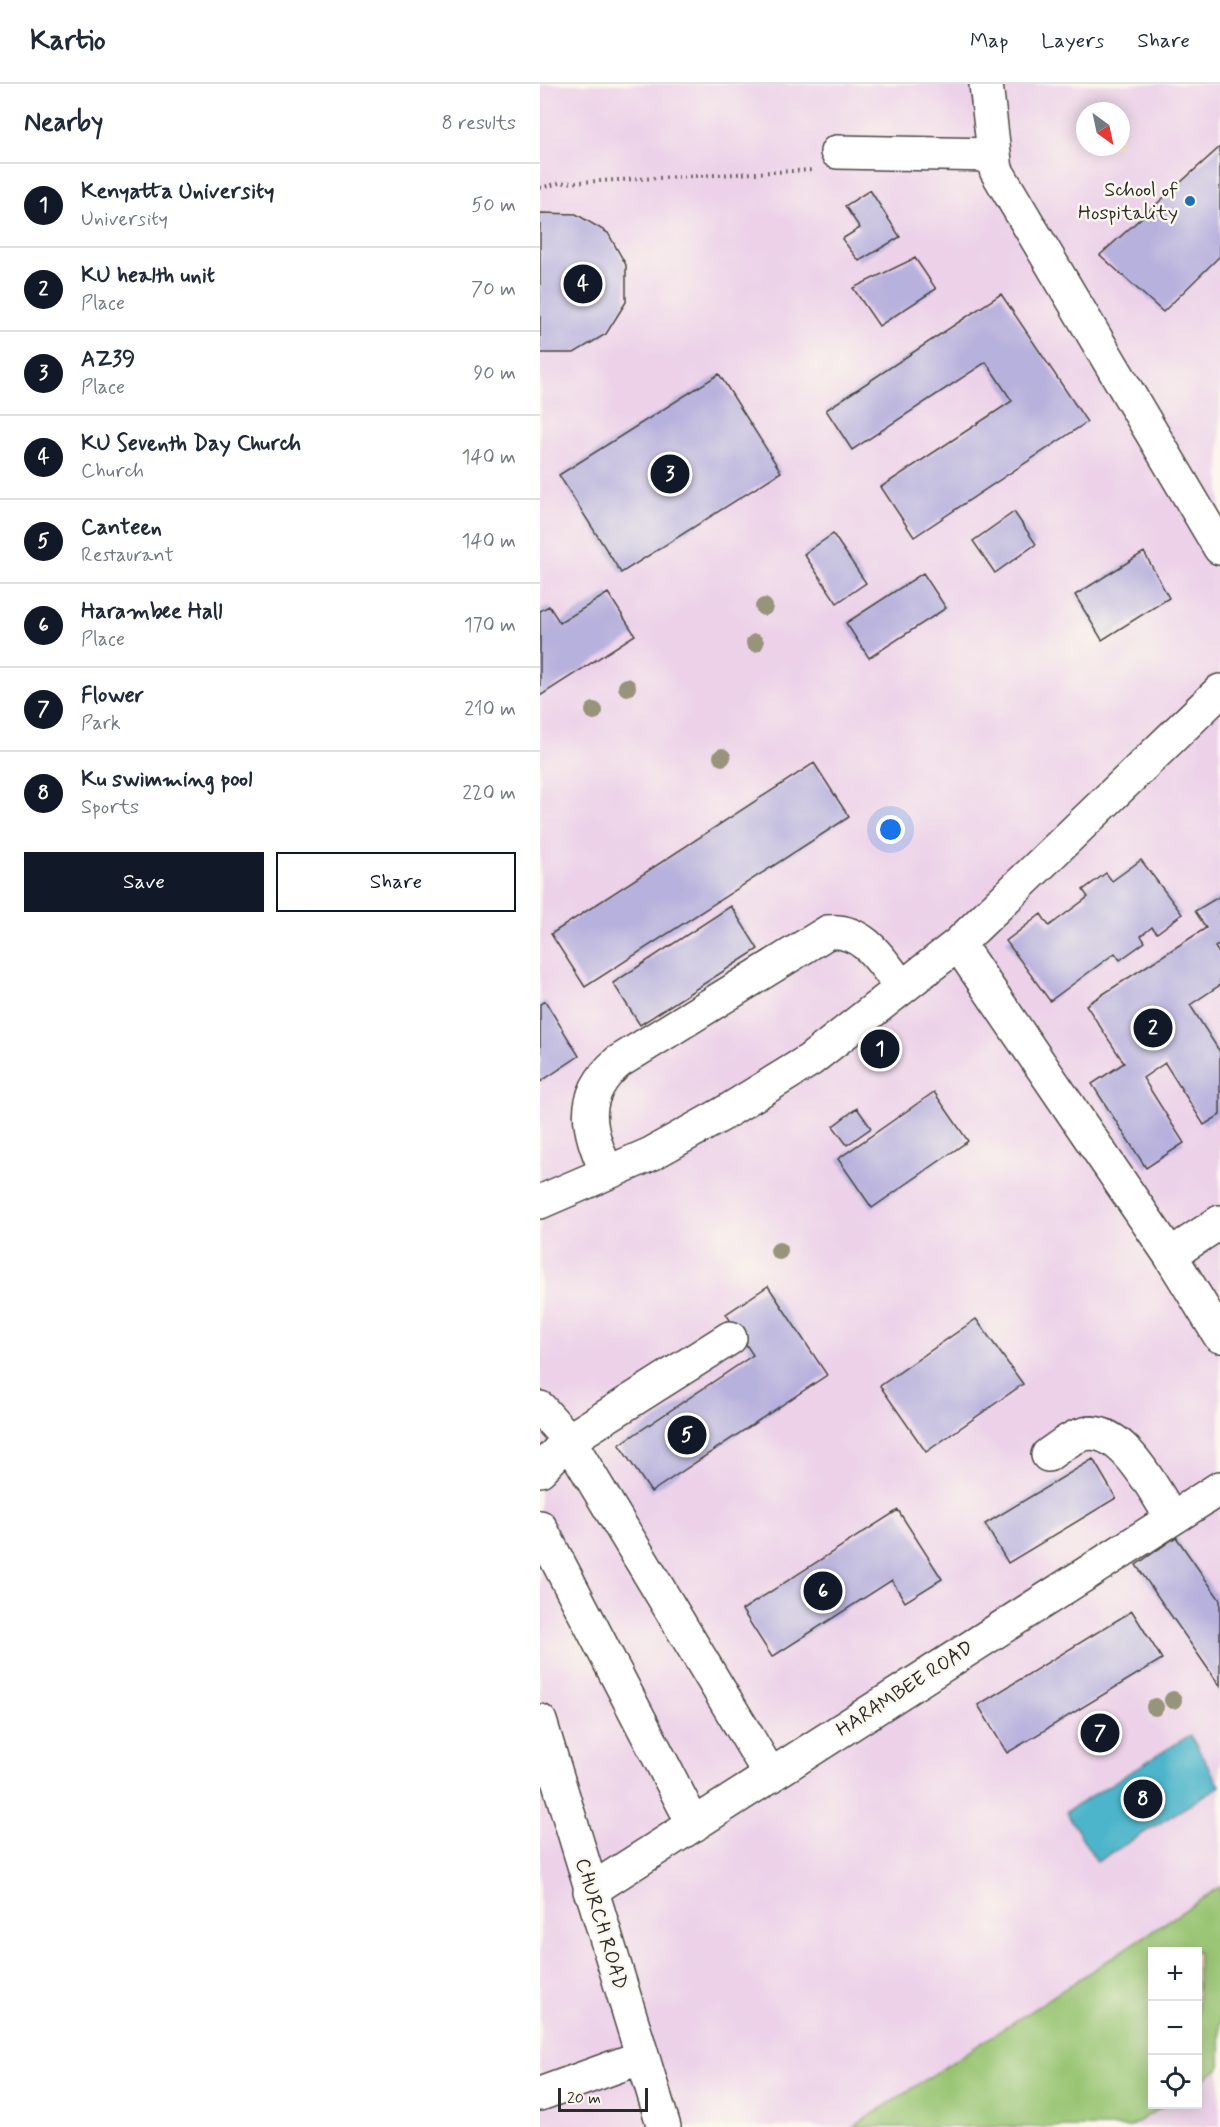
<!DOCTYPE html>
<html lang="en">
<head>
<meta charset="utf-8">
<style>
  :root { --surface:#fff; --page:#f2f2f3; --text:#1f2937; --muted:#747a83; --line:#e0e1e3; --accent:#111827 }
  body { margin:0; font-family:Mynerve,sans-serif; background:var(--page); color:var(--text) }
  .controls { position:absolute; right:18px; bottom:18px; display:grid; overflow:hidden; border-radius:0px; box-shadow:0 3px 15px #0003 }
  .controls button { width:54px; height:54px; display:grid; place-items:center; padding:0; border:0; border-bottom:2px solid var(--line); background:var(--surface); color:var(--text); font:30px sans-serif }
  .compass { position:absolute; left:536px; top:18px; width:54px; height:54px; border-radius:50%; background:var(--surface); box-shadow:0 3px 15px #0003; rotate:147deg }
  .scale { position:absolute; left:18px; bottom:15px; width:90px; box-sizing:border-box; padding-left:6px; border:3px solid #2b2b2b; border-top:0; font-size:16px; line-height:21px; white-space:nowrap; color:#2b2b2b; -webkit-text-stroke:4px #fbf7ec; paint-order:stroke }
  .you { position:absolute; left:351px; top:746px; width:21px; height:21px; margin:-15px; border:4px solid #fff; border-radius:50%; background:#1a73e8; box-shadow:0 0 0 9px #1a73e833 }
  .badge { display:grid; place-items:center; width:39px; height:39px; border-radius:50%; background:var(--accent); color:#fff; font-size:20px; font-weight:700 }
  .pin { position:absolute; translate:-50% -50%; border:3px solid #fff; box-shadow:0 2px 6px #0006 }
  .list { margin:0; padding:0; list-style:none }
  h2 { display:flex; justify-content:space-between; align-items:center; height:78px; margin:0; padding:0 24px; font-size:26px }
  h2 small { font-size:20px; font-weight:400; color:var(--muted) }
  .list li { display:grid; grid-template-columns:39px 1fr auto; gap:18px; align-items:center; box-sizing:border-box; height:84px; padding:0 24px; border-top:2px solid var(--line) }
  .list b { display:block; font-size:22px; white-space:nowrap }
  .list p { margin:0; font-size:20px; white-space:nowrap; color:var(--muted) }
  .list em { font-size:20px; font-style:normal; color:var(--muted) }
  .actions { display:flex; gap:12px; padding:18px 24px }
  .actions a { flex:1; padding:14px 0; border:2px solid var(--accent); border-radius:0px; text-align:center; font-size:21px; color:var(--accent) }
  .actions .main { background:var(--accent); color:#fff }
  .icon { flex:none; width:33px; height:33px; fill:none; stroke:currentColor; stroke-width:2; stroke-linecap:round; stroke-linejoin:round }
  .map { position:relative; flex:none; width:680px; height:2043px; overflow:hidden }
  header { display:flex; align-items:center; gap:36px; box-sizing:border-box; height:84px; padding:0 30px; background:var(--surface); border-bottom:2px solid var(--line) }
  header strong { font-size:28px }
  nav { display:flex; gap:33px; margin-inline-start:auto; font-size:21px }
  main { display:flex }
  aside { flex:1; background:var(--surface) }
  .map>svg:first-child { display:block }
  .built { fill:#ecd1e9; fill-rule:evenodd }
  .green { fill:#99c573; stroke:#62784f; stroke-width:1.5 }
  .water { fill:#4db5cb; stroke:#3c707b; stroke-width:1.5 }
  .building { fill:#b7b1dd }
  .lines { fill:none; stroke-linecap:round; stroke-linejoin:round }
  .minor-casing { stroke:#494642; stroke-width:36 }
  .path { stroke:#494642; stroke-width:4; stroke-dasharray:1.5 4.5; stroke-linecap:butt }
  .minor { stroke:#fff; stroke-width:33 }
  .tree { fill:#98947b }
  .poi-dot { fill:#1f6fb2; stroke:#fbf7ec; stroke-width:2 }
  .labels { text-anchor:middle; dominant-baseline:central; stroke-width:5; stroke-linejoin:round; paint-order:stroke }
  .poi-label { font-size:20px; fill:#2b2b2b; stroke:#fbf7ec; text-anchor:end }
  .street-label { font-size:20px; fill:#2b2b2b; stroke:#fbf7ec }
</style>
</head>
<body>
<header>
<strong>Kartio</strong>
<nav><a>Map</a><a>Layers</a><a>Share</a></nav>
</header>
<main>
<aside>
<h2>Nearby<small>8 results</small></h2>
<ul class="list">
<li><span class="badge">1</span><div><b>Kenyatta University</b><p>University</p></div><em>50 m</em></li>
<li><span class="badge">2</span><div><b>KU health unit</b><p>Place</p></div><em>70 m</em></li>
<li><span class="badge">3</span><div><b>AZ39</b><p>Place</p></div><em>90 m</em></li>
<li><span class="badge">4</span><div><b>KU Seventh Day Church</b><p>Church</p></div><em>140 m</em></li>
<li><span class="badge">5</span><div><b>Canteen</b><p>Restaurant</p></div><em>140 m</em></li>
<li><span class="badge">6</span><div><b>Harambee Hall</b><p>Place</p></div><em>170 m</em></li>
<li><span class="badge">7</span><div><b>Flower</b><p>Park</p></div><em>210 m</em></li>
<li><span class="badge">8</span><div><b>Ku swimming pool</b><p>Sports</p></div><em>220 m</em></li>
</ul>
<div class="actions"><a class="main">Save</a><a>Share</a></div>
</aside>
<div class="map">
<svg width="680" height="2043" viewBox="0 0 680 2043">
  <rect width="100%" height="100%" fill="#fbf7ec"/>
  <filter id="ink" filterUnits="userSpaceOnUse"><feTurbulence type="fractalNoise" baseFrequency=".0167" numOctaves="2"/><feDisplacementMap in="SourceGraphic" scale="12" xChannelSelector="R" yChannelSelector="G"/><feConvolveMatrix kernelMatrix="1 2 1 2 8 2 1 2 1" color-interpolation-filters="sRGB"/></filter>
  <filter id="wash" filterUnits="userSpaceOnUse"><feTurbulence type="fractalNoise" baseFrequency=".008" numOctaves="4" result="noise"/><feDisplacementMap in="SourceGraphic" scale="24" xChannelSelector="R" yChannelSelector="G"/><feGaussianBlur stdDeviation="1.35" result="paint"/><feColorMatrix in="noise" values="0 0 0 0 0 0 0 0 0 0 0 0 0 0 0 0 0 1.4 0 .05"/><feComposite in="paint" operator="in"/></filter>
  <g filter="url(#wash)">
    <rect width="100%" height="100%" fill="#f5ddc1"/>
    <!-- built -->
    <path class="built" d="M0,0H680V2043H0ZM545,27H581V63H545ZM612,1868H658V2020H612Z"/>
    <!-- green -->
    <path class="green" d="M680,1803V1984L658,1999V1868H612V2020L625,2021L590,2043H313Z"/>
    <!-- water -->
    <path class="water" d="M650,1651L680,1702L557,1778L526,1728Z"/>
    <g id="blocks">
      <!-- building -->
      <path class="building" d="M680,63V172L623,228L560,171Z
        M330,106L360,153L319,177L302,155L320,144L305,122Z
        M0,129L36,130L68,149L86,181V218L66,250L34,269H0Z
        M375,174L396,205L339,242L313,204Z
        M461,210L547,338L374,453L341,403L472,317L446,278L312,366L286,326Z
        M179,290L241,388L81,489L19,391Z
        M474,428L496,460L455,489L433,457Z
        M293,450L326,499L297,519L264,470Z
        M604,468L629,514L562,556L535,511Z
        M383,489L406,524L329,574L306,539Z
        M68,509L95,551L0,612V527L9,522L20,539Z
        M274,679L309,733L45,903L11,850Z
        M601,776L642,830L617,849L612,843L601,852L605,858L580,876L575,869L510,917L466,857L501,830L509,842L548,813L543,806L566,789L572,797Z
        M680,812V860L675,863L680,871V901L650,921L680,968V1031L664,1041L625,979L603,994L644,1059L606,1084L552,1000L584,979L546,921L666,844L655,827Z
        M191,822L218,865L100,941L73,899Z
        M5,917L39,972L0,998V920Z
        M394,1008L428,1057L332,1124L298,1075Z
        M317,1024L331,1044L307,1061L293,1042Z
        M228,1202L287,1291L111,1408L79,1361L213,1271L186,1230Z
        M436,1235L483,1300L386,1368L340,1302Z
        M553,1375L576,1414L468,1479L445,1440Z
        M358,1426L402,1495L365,1518L352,1496L232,1573L202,1526Z
        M636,1453L680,1516V1602L596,1481Z
        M592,1527L622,1575L467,1669L438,1621Z"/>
    </g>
  </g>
  <g filter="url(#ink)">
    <use href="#blocks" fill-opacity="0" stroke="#494642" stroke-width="1.5"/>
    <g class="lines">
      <!-- minor casing -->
      <g class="minor-casing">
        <path id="minor" d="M446,0L456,86L680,464
          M297,68L454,71
          M418,860L630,1171L680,1252
          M67,1089C48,1045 38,1013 78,978L288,848C324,844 343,879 362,904
          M0,1118L111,1070L181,1031L270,976L418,860L680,607
          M630,1171L680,1138
          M0,1324L29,1356L231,1692
          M508,1371C518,1364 531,1353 544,1350C583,1341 614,1407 632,1434
          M0,1386L29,1356L190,1254
          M0,1443L154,1741
          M0,1637L124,2043
          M50,1807L680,1404
          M0,2010L102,1973"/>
      </g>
      <!-- path -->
      <path class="path" d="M0,104L20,99L273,86"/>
      <!-- minor -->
      <use href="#minor" class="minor"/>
    </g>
    <!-- trees -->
    <g class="tree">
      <circle cx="224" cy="523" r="9"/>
      <circle cx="215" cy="559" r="9"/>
      <circle cx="87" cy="603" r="9"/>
      <circle cx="54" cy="627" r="9"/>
      <circle cx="182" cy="673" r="9"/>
      <circle cx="239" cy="1167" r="9"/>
      <circle cx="633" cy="1616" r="9"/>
      <circle cx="615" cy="1623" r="9"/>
    </g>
  </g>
  <!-- markers -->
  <circle class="poi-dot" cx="650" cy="117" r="6"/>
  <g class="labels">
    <!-- poi labels -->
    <g class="poi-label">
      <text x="638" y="106">School of<tspan x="638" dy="23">Hospitality</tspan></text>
    </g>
    <!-- street labels -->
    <g class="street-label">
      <text transform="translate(365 1605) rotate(-33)">HARAMBEE ROAD</text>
      <text transform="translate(61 1840) rotate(73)">CHURCH ROAD</text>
    </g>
  </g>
</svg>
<div class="controls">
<button>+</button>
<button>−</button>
<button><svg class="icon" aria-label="locate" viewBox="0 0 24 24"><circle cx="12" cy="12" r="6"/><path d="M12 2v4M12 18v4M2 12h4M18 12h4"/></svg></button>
</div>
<svg class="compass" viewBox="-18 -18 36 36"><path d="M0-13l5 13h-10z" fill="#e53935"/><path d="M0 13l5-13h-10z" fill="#747a83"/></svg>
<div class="scale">20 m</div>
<div class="you"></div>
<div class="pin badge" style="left:340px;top:965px">1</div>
<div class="pin badge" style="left:613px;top:944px">2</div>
<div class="pin badge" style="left:130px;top:390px">3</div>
<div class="pin badge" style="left:43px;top:200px">4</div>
<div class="pin badge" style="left:147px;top:1351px">5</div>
<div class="pin badge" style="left:283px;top:1507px">6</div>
<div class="pin badge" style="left:560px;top:1649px">7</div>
<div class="pin badge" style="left:603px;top:1715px">8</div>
</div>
</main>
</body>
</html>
